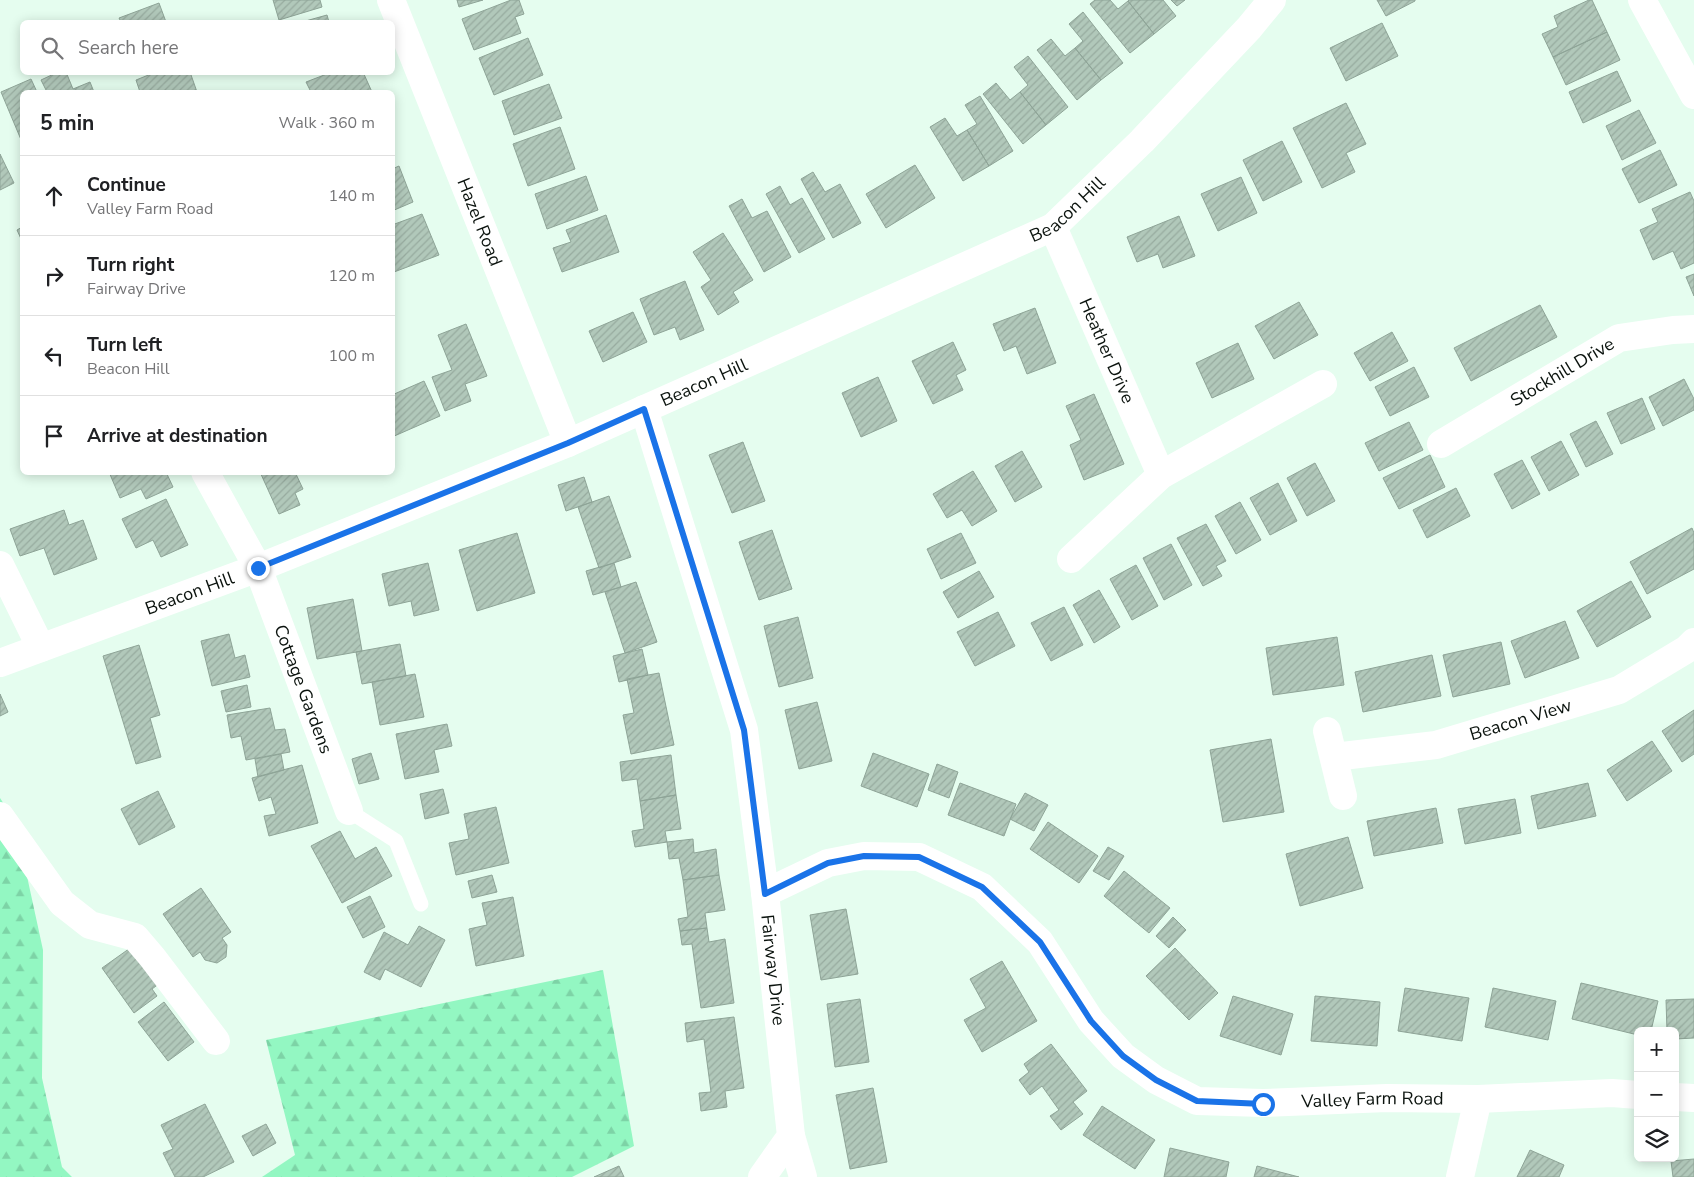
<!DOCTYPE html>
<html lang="en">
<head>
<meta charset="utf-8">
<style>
  :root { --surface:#fff; --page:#f6f6f6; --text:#202124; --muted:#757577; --line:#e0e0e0 }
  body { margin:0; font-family:"Nunito Sans",sans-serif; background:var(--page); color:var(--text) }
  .controls { position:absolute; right:15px; bottom:15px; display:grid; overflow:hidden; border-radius:8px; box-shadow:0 2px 12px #0003 }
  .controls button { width:45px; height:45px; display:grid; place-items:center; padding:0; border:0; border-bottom:1px solid var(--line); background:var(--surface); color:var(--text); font:25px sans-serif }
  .stop { position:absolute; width:15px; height:15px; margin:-11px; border:4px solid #1a73e8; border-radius:50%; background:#fff }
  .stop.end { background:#1a73e8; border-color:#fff; box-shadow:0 1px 5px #0008 }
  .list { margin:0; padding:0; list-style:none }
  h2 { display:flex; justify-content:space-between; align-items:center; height:65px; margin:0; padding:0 20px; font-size:21px }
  h2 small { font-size:16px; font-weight:400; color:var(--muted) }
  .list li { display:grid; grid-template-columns:32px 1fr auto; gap:15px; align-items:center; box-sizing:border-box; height:80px; padding:0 20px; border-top:1px solid var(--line) }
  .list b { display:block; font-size:19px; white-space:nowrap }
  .list p { margin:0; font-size:16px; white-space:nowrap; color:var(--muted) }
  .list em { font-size:16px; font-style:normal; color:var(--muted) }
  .icon { flex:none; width:28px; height:28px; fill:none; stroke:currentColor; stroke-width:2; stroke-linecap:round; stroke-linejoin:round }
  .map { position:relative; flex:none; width:1694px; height:1177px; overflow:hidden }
  .search { position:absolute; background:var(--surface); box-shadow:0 2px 12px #0003; left:20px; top:20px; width:375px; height:55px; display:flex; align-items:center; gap:12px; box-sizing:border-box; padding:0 18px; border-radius:8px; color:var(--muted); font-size:19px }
  .panel { position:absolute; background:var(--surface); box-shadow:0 2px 12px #0003; left:20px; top:90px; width:375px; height:385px; border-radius:8px }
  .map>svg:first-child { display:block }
  .forest { fill:url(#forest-firs) }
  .building { fill:url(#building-hatch); stroke:#8ea497 }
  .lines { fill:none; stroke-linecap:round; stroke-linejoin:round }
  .service { stroke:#fff; stroke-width:15 }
  .minor { stroke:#fff; stroke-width:28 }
  .tertiary { stroke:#fff; stroke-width:28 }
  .route { stroke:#1a73e8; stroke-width:6 }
  .labels { text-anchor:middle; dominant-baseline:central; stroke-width:4; stroke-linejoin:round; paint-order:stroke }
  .street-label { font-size:18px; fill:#0b130e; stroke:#e5fdef }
</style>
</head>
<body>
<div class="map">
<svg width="1694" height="1177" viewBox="0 0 1694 1177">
  <defs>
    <pattern id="forest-firs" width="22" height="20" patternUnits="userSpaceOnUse" patternTransform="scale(1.25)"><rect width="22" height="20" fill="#93f7c2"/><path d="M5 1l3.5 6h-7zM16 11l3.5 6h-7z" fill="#7dd3a6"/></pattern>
    <pattern id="building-hatch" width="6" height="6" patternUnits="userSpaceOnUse" patternTransform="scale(1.25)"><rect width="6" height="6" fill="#b1c8ba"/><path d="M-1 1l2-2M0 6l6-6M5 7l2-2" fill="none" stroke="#97ab9f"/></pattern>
  </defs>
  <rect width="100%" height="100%" fill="#e5fdef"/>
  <!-- forest -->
  <path class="forest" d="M0,798L15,821L43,950L42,1078L62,1167L72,1177H0Z
    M603,970L634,1146L572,1177H262L295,1155L266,1040Z"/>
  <!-- building -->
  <path class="building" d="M273,0H320L322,7L279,20Z
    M457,0H483L459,7Z
    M511,0H519L524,14L515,17L521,33L474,50L462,19Z
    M1095,0H1110L1118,9L1128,1L1154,34L1130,53L1090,4Z
    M1129,0H1163L1176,16L1154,34L1128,1Z
    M1171,0H1185L1177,6Z
    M1377,0H1415V1L1386,16Z
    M1589,0H1592L1607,32L1553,57L1542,34L1558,27L1554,16Z
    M159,3L166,22H121L119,18Z
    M1083,12L1123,63L1101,80L1075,48L1083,41L1069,24Z
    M327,15L329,22H302Z
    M1382,23L1398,56L1346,81L1330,48Z
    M1607,32L1620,60L1566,85L1553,57Z
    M528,38L543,75L494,95L479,58Z
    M1051,39L1065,56L1075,48L1101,80L1077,100L1037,50Z
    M1028,56L1068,107L1046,125L1020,92L1028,85L1014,67Z
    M1617,71L1631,101L1583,123L1569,92Z
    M58,72H66L73,89L90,82L94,92H47L41,80Z
    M156,72H190L197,92H140L136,80Z
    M332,72H363L372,92H311L306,82Z
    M31,79L37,92H22V142L1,92Z
    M996,83L1010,100L1020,92L1046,125L1023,144L983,94Z
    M549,84L562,118L514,135L502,101Z
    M980,96L1013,151L989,166L967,130L977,124L965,105Z
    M1346,103L1366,144L1346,153L1355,172L1322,188L1293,128Z
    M1639,110L1656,143L1622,160L1606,126Z
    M945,118L957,136L967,130L989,166L963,181L930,127Z
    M560,127L575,169L528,186L513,144Z
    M1282,141L1302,182L1263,201L1243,160Z
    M1660,150L1677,185L1639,203L1622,169Z
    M0,154L14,183L0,190Z
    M915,165L935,198L886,228L866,194Z
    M399,166L413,202L392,211V169Z
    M813,172L825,192L840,184L861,223L833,238L801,179Z
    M586,176L598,210L547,229L535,194Z
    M1241,177L1257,213L1218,231L1201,194Z
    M780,186L790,205L802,198L825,239L799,253L766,194Z
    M1690,192L1694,201V263L1681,269L1673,251L1653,260L1640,230L1658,222L1652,209Z
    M742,199L752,218L767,211L791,257L764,272L729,206Z
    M422,214L439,255L394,272L392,225Z
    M606,215L619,252L562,272L553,248L571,242L566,230Z
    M1179,216L1195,256L1163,268L1158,254L1137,262L1127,237Z
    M22,227V241L17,230Z
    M723,233L753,280L733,292L739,302L718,315L701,287L711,280L693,252Z
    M1694,274V296L1686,277Z
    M685,281L704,330L680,340L675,327L654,335L640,299Z
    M1299,302L1318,335L1274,359L1255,326Z
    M1540,305L1557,337L1471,381L1454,348Z
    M1035,308L1056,363L1027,374L1016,346L1004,351L993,324Z
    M633,312L647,342L603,362L589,331Z
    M466,324L487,376L465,384L471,401L445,411L432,377L452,370L438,335Z
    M1392,332L1408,361L1370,381L1354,353Z
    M953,342L966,370L956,375L963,390L933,404L912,361Z
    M1238,343L1254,379L1212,398L1196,363Z
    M1414,367L1429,397L1390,416L1375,387Z
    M878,377L897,421L861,437L842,393Z
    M1684,379L1694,399V410L1663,426L1649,397Z
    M424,381L440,416L392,437V395Z
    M1094,394L1124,464L1084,480L1070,445L1081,440L1066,406Z
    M1642,398L1655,429L1621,444L1607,413Z
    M1596,421L1613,454L1586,467L1570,434Z
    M1409,422L1423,450L1379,471L1365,443Z
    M1561,441L1579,475L1549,491L1531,457Z
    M743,442L765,501L732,513L709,455Z
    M1022,451L1042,487L1015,502L995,466Z
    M1430,455L1445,487L1399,509L1383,478Z
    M1522,460L1540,494L1512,509L1494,474Z
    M1315,463L1335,501L1307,516L1287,478Z
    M973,471L997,511L972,526L962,510L947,518L933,494Z
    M109,472H166L173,487L146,499L141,489L120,498Z
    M260,472H295L303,489L295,493L300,505L279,514Z
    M584,477L592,502L566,511L558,485Z
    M1278,483L1297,521L1270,535L1250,498Z
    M1456,488L1470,516L1427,538L1413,510Z
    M609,496L631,557L599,568L578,507Z
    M166,499L188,545L161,557L153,540L136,548L122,519Z
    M1240,502L1261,540L1236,554L1215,516Z
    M64,510L69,525L83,520L97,559L54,575L44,548L20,556L10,529Z
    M1206,524L1226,561L1216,566L1222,576L1203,586L1177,538Z
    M1692,528L1694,533V569L1647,594L1630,562Z
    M772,530L792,589L759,600L739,542Z
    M517,533L535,593L477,611L459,550Z
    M961,533L976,563L941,579L927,549Z
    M1171,544L1192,585L1164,600L1143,558Z
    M428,563L439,610L414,616L411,601L389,606L382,574Z
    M614,563L621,587L593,595L586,571Z
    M1136,565L1158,606L1132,620L1110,579Z
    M979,571L994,597L958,618L943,592Z
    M1631,581L1651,617L1597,647L1577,611Z
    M636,582L657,642L625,653L605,592Z
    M1099,590L1120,627L1094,643L1073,605Z
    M353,599L362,651L317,659L307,608Z
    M1064,607L1083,645L1051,661L1031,623Z
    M998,612L1015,646L975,666L957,632Z
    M798,617L813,678L779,687L764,626Z
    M1565,621L1579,658L1525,678L1511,641Z
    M229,634L235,658L245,655L250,677L212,686L201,641Z
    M1337,637L1344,685L1273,695L1266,648Z
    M1501,642L1510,684L1453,697L1443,655Z
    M400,644L406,676L362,684L356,652Z
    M139,645L160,715L150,718L161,757L136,764L103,656Z
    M642,649L648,675L619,682L613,656Z
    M1432,655L1441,696L1363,712L1355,672Z
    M659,673L674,745L631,754L623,715L634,713L627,679Z
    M415,674L424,717L380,725L372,682Z
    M247,685L251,707L226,712L221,691Z
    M0,694L8,712L0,716Z
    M817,702L832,761L799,769L785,710Z
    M270,708L275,730L285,729L290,752L246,760L241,736L231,738L227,715Z
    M1694,710V754L1682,762L1662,731Z
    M447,724L452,746L434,750L439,772L405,779L396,734Z
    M1271,739L1284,812L1223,822L1210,750Z
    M1652,741L1672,771L1627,801L1607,770Z
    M371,753L379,779L359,784L352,759Z
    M873,753L929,774L917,807L861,786Z
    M281,754L284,770L258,777L255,759Z
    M671,755L676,795L640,801L637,779L622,781L620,762Z
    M937,764L958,772L949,798L928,790Z
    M302,765L318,823L269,836L264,816L276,814L271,797L259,801L252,778Z
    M960,783L1016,804L1004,836L948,815Z
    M1588,783L1596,816L1538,829L1531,796Z
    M443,789L449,813L425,819L420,794Z
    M158,791L175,827L139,845L121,809Z
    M1025,793L1048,805L1034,831L1010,819Z
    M676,795L681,829L665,831L667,842L635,847L632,831L644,829L640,801Z
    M1515,799L1521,833L1465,844L1458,809Z
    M496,807L509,863L456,875L449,843L469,839L464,814Z
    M1436,808L1443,843L1374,856L1367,821Z
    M1048,822L1098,856L1079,883L1030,849Z
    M340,831L355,859L376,847L392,876L342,903L311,846Z
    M1348,837L1363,888L1300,906L1286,854Z
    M693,839L694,853L716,849L719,875L683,880L679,858L669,859L667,842Z
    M1108,847L1124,856L1109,880L1093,871Z
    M1124,871L1170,908L1149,933L1104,896Z
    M492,875L497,892L472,898L468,881Z
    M719,875L725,910L705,913L707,928L680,931L678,919L688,917L683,880Z
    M201,888L231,932L222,938L227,945L226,957L217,963L205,960L200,952L193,957L163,914Z
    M370,896L385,927L363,938L347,907Z
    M513,897L524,956L476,966L469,929L487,925L482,903Z
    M846,909L858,974L821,980L810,915Z
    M1173,917L1186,930L1169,948L1156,936Z
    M419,926L445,940L421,987L385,969L380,980L364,972L384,932L408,945Z
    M707,928L709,942L725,939L734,1003L701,1008L692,944L682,945L680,931Z
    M133,946L160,983L152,989L157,996L134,1013L102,968Z
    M1175,948L1218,993L1189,1020L1146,976Z
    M1002,961L1037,1021L982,1052L964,1020L986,1008L970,979Z
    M1581,983L1658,1001L1651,1031H1638V1035L1572,1019Z
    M1405,988L1469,998L1462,1041L1398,1031Z
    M1493,988L1556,1001L1548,1040L1485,1027Z
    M1233,996L1293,1014L1281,1055L1220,1036Z
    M1315,996L1380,1002L1377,1046L1311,1041Z
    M860,999L869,1062L835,1067L827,1004Z
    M1694,999V1038L1675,1039V1031H1667L1666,1000Z
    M164,1002L194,1042L168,1061L138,1022Z
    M734,1017L744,1088L725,1091L727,1107L701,1111L699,1093L711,1092L704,1039L687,1042L685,1023Z
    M1051,1044L1087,1091L1073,1102L1083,1114L1061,1130L1050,1116L1059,1110L1042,1086L1030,1095L1019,1080L1029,1072L1024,1064Z
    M873,1088L887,1162L850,1169L836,1095Z
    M205,1104L234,1162L203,1177H175L163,1153L173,1149L161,1125Z
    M1102,1106L1155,1140L1135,1169L1083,1135Z
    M266,1124L276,1143L253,1156L242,1136Z
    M1170,1148L1229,1162L1226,1177H1164Z
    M1530,1150L1564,1165L1559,1177H1517Z
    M1694,1159V1177H1673L1671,1161Z
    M619,1166L624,1177H594Z
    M1257,1166L1299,1177H1254Z"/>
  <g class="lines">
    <!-- service -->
    <path class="service" d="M349,811L396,841L421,904"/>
    <!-- minor -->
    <g class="minor">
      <path id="s1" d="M391,0L568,443"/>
      <path d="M1642,0L1694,95"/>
      <path id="s2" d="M1053,227L1161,475"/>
      <path id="s3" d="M644,409L744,730L765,893L791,1136L762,1177"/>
      <path id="s4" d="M1441,444L1619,338L1673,330L1694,329"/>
      <path id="s5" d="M205,472L258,568L349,811"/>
      <path d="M1071,559L1161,475L1323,384"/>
      <path d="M0,565L41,648"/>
      <path d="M1327,731L1343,796"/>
      <path id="s6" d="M1334,757L1436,745L1619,690L1687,649L1694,642"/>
      <path d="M0,816L62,903L90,925L135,937L152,957L216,1041"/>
      <path id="s7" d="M765,893L828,863L864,856L919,857L982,887L1040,942L1091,1021L1123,1056L1156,1080L1197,1101L1263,1103L1387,1098L1478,1099L1612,1093L1638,1095"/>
      <path d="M1675,1097L1694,1098"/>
      <path d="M791,1136L803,1177"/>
      <path d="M1460,1177L1478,1099"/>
    </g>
    <!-- tertiary -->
    <path class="tertiary" id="s8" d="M0,663L258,568L568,443L1053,227L1142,141L1249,28L1272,0"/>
  </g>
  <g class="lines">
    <!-- route -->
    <path class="route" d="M258,568L568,443L644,409L744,730L765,894L828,863L864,856L919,857L982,887L1040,942L1091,1021L1123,1056L1156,1080L1197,1101L1263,1104"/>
  </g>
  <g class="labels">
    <!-- street labels -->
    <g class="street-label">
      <text stroke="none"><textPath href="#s8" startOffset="1162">Beacon Hill</textPath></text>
      <text stroke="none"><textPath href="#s1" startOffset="239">Hazel Road</textPath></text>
      <text stroke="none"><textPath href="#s2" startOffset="135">Heather Drive</textPath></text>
      <text stroke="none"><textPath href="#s4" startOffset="141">Stockhill Drive</textPath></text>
      <text stroke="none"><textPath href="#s8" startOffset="758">Beacon Hill</textPath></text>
      <text stroke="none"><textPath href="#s8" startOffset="202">Beacon Hill</textPath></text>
      <text stroke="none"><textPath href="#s5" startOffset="239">Cottage Gardens</textPath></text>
      <text stroke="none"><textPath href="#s6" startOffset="191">Beacon View</textPath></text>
      <text stroke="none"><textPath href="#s3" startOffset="578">Fairway Drive</textPath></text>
      <text stroke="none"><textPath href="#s7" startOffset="715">Valley Farm Road</textPath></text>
    </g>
  </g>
</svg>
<div class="controls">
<button>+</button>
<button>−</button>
<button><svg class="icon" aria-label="layers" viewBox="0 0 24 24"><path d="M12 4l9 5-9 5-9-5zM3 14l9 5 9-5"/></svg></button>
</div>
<div class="stop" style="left:1263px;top:1104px"></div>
<div class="stop end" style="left:258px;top:568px"></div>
<div class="search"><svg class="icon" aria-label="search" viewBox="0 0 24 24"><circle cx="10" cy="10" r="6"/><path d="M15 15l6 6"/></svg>Search here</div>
<section class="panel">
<h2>5 min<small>Walk · 360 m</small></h2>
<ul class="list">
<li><svg class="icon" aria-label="ahead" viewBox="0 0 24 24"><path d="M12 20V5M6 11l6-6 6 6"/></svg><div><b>Continue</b><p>Valley Farm Road</p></div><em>140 m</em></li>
<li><svg class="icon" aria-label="right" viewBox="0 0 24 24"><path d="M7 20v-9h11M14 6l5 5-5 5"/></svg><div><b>Turn right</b><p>Fairway Drive</p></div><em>120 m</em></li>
<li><svg class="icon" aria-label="left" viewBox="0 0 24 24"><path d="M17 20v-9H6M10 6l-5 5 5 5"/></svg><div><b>Turn left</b><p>Beacon Hill</p></div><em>100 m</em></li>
<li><svg class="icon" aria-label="arrive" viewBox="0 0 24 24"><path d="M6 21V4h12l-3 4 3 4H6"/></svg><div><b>Arrive at destination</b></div></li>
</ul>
</section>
</div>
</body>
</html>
